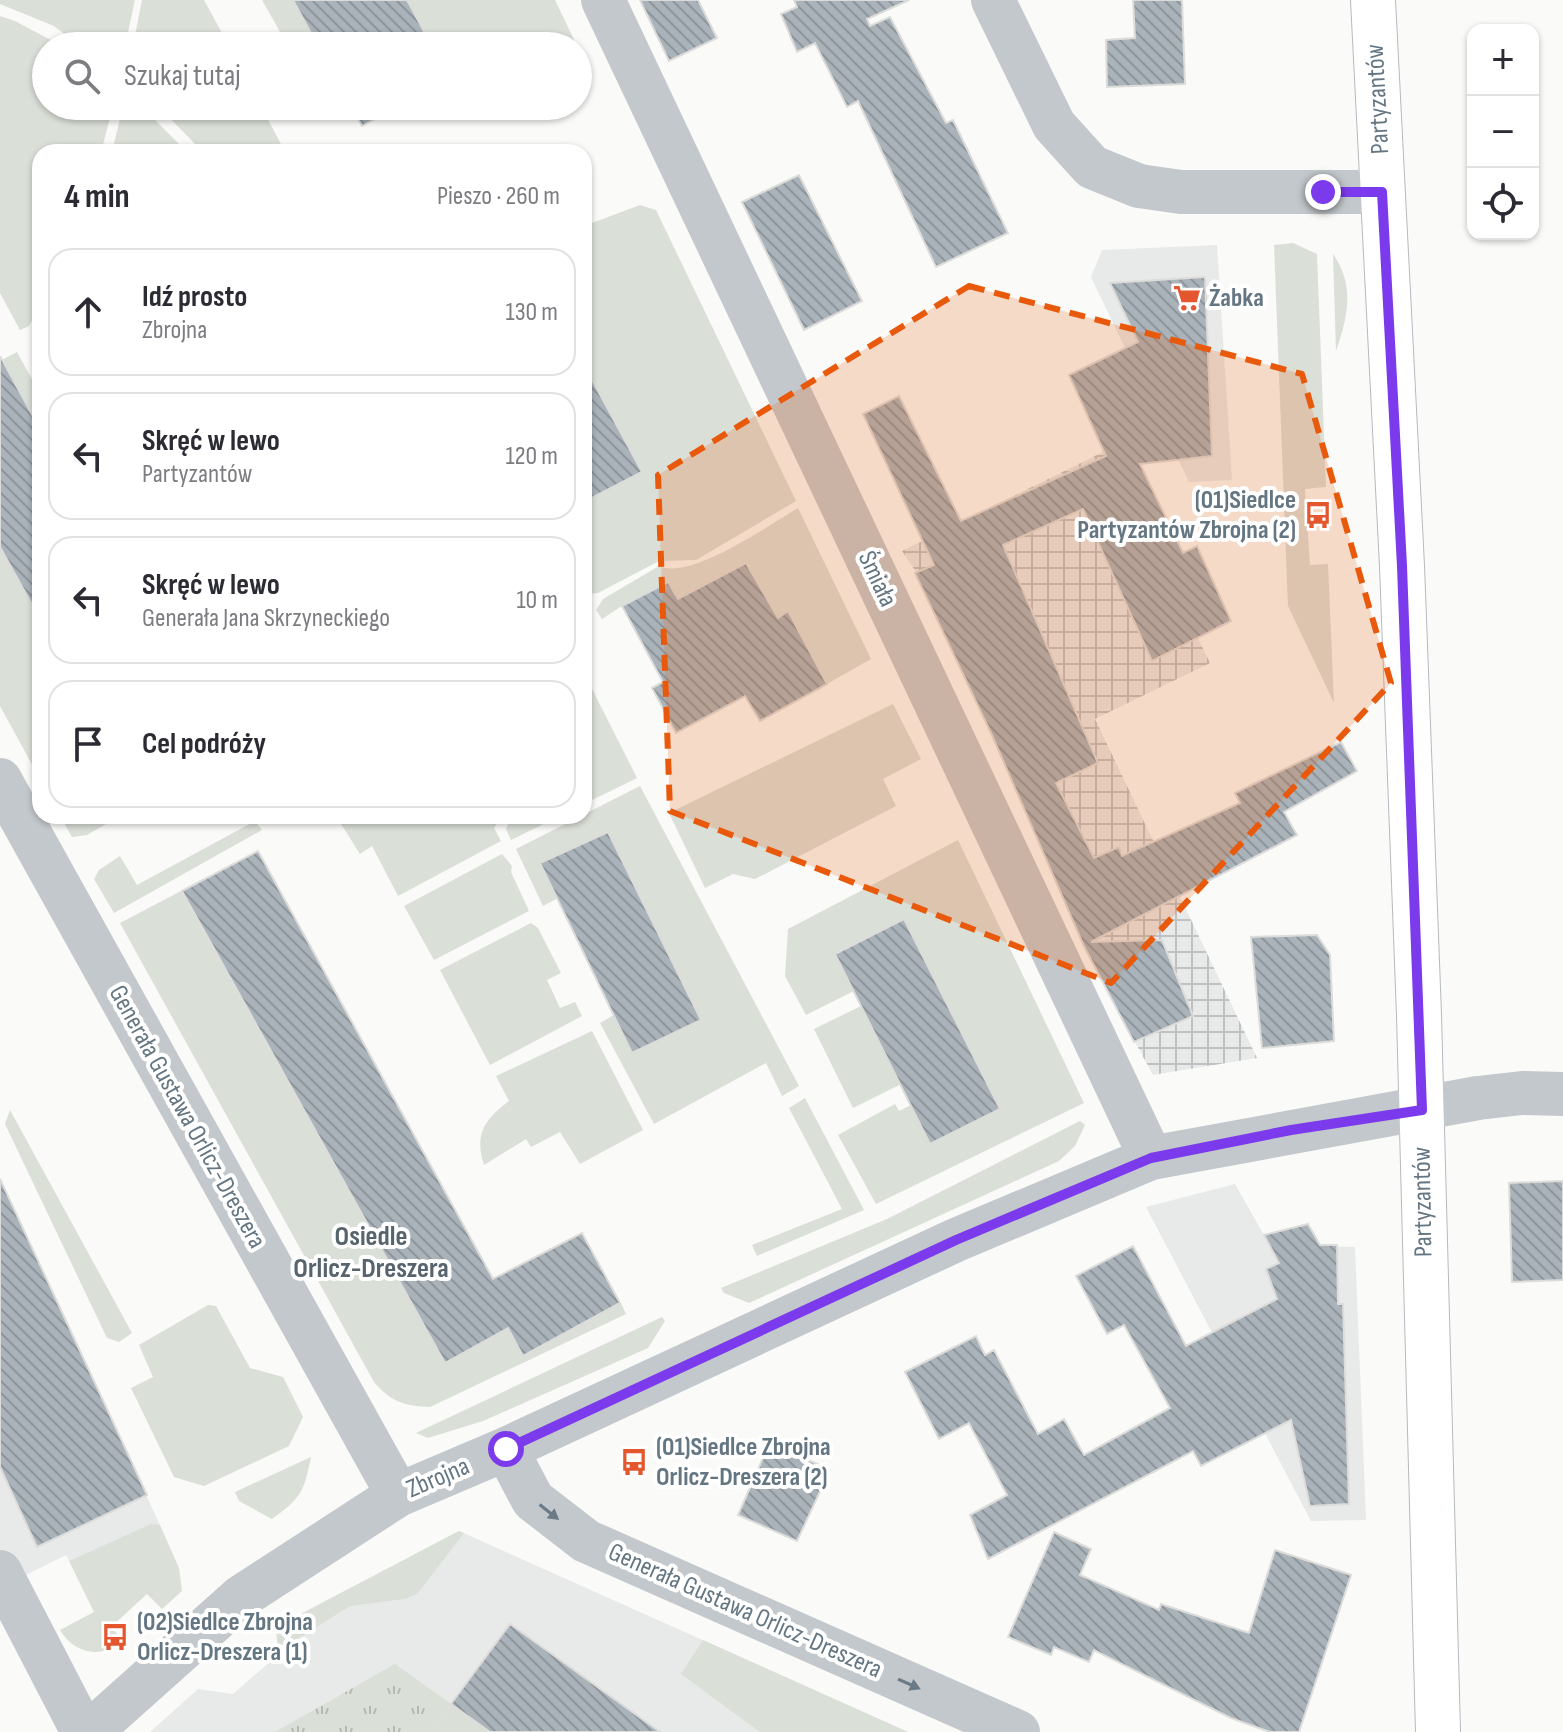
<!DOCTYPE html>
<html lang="pl">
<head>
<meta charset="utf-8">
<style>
  :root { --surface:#fff; --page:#f7f7f7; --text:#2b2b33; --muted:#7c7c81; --line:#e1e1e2 }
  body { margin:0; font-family:"Sofia Sans Condensed",sans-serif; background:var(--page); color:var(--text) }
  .controls { position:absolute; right:24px; top:24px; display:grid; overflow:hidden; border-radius:16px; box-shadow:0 2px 6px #0004 }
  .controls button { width:72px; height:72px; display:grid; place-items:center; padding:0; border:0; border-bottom:2px solid var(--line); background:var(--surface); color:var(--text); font:40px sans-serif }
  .stop { position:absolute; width:24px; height:24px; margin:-18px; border:6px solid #7c3aed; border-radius:50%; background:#fff }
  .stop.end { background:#7c3aed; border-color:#fff; box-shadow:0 2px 8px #0008 }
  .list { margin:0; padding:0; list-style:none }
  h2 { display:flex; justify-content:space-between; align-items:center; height:104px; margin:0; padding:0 32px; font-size:34px }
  h2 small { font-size:26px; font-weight:400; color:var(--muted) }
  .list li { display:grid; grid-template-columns:52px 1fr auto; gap:24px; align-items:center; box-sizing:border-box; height:128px; margin:0 16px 16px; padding:0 16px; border:2px solid var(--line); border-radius:24px }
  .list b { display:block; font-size:30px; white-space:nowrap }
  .list p { margin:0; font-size:26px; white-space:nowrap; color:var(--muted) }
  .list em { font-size:26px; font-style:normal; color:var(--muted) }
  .icon { flex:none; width:44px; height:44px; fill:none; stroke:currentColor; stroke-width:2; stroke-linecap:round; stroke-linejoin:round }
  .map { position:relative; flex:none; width:1563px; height:1732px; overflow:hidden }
  .search { position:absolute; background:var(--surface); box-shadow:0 2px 6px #0004; left:32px; top:32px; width:560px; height:88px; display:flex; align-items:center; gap:20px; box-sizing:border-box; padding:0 28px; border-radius:44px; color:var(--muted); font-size:30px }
  .panel { position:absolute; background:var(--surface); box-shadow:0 2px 6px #0004; left:32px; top:144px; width:560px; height:680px; border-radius:24px }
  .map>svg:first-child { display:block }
  .built { fill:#e8e9e9 }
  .industrial { fill:url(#industrial-grid) }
  .grass { fill:#dadfd7 }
  .park { fill:url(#park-tufts) }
  .building { fill:url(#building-back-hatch); stroke:#dcdcda; stroke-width:2 }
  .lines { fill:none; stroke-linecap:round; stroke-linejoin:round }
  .major-casing { stroke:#b5babe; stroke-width:46 }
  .minor { stroke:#c3c8cc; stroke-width:44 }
  .major { stroke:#fff; stroke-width:44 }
  .oneway { fill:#6a7a87 }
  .route { stroke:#7c3aed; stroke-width:10 }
  .marked { fill:#e8590c; fill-opacity:0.2; stroke:#e8590c; stroke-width:6; stroke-dasharray:16 10; stroke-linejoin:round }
  .labels { text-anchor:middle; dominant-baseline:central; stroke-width:8; stroke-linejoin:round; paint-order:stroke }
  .street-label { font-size:26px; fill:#657683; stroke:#fff }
  .poi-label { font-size:26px; font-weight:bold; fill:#657683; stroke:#fff; text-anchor:start }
  .neighbourhood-label { font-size:28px; font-weight:bold; fill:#57646e; stroke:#fff }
</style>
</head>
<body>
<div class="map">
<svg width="1563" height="1732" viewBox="0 0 1563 1732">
  <defs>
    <pattern id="industrial-grid" width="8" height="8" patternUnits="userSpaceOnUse" patternTransform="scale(2)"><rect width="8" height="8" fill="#e8e9e9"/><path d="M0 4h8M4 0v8" fill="none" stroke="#c0c1c2"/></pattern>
    <pattern id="park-tufts" width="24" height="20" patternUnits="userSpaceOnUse" patternTransform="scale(2)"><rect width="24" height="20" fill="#dadfd7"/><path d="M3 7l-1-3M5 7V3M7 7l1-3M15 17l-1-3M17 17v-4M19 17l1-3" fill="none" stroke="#b4b9b4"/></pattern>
    <pattern id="building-back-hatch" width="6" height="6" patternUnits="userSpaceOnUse" patternTransform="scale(2)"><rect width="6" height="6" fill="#aab3b9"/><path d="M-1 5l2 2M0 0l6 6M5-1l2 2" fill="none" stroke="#8e969c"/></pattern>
  </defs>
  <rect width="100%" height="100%" fill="#fafaf8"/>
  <!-- built -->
  <path class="built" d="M1217,245L1232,480L1189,482L1091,277L1102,250Z
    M0,1182L160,1525H151L69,1561L66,1555L0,1588Z
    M1235,1184L1273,1251L1312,1231L1316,1246L1355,1247L1366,1520L1311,1521L1146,1207Z
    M459,1531L908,1732H150L198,1689L233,1694L278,1655L276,1627Z"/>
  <!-- industrial -->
  <path class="industrial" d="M1107,450L1210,663L1095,719L1257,1058L1153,1075L1087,954L979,707L916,572L902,551Z"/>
  <!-- grass -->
  <path class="grass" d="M0,0H135L125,46H80L54,26L0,4Z
    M142,0H204L229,46H133Z
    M262,0H293L318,46H288Z
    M407,0H555L577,46H432Z
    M0,16L15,21L62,46H46V106H113L101,152H40V305L29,326L20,330L0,293Z
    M123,106H141L187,152H112Z
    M158,106H261L285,152H203Z
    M640,205L656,210L796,501L696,560L659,561L598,593L587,594L584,588V502L641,471L584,365V226Z
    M1293,243L1317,254L1326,487L1305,489L1310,565L1328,564L1334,703L1288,606L1274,245Z
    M1333,254C1355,285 1348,317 1336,351Z
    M17,352L40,394V429L0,361Z
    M798,508L871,659L827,684L788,611L778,618L746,563L678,599L622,606L602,619L596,610L603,599L659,566C690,581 769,525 798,508Z
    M0,547L40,619V779L0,706Z
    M586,677L637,778L584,804V681Z
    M893,704L921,759L883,779L896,806L755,879L733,874L705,888L669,813Z
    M640,786L799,1086L782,1096L766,1063L654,1124L600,1023L614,1015L633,1053L699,1019L608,832L541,863L558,898L543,906L516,849Z
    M60,816H120L87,835L72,837Z
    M336,816H502L494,828L501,841L398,896L372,846L360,854Z
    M512,816H560L511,840L506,829Z
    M255,821L262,830L114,913L94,879L99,870L120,856L137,885Z
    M958,840L1084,1103L876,1204L838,1135L895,1104L899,1111L911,1105L999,1109L904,919L835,953L854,991L806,1015L785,976L788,929Z
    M502,854L512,866L511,872L529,911L434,960L404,906Z
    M181,891L444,1362L508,1328L524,1356L621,1303L626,1314L430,1407C405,1406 391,1402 374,1382L120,923Z
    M531,923L538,928L561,973L547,980L560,1008L575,1002L582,1016L490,1065L440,970Z
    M861,1006L901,1084L853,1108L814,1029Z
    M592,1031L643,1130L580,1164L560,1132L531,1147L526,1139L484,1165C474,1134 485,1119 509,1101L496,1076Z
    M805,1098L864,1210L757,1256L752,1245L842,1209L789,1108Z
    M10,1110L132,1333L119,1342L107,1338L5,1124Z
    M1080,1121L1085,1125L1075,1146L1059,1161L749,1303L724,1293L721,1288L887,1219Z
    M208,1305L216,1306L250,1368L283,1377L303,1417L289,1446L204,1486L174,1477L131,1388L153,1377L139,1345Z
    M662,1317L665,1321L648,1348L483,1421L428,1438L416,1433Z
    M311,1457C304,1492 301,1498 272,1519L239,1501L235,1492Z
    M151,1524L160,1525L179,1568L182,1591L162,1609L147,1594L111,1627L124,1642C101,1658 75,1655 60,1630L94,1612L69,1561Z
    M459,1531L464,1533L417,1594L404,1599L350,1606L278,1651L276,1627Z
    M703,1640L908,1732H760L681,1674Z
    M451,1704L490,1732H431Z"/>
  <!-- park -->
  <path class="park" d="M395,1664L451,1704L431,1732H275Z"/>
  <!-- building -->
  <path class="building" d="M293,0H407L432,46H318Z
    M640,0H698L717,38L669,61Z
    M794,0H909L867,19L870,26L890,17L946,123L953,120L1008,233L936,267L858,101L847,107L815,43L797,52L781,14L797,7Z
    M1133,0H1182L1185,84L1107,87L1106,40L1135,38Z
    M351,106H398L362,126Z
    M799,175L862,301L804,330L742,202Z
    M1205,277L1212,456L1140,464L1183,553L1197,546L1231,621L1152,661L1083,509L1003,545L1098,763L1056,783L1094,858L1119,847L1122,856L1240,803L1235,793L1341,742L1357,771L1284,812L1297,835L1091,942L1162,940L1193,1016L1134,1042L1084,946L992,735L915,573L934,565L863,414L899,396L961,521L1106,456L1069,375L1138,342L1110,283Z
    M0,356L40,429V619L0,547Z
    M584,365L642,472L584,502Z
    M746,563L778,618L788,611L827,684L760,721L745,696L676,733L652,688L663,682L622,606L668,582L678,599Z
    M608,832L701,1020L632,1053L540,863Z
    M258,851L493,1279L582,1233L620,1303L523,1356L508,1328L445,1363L182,891Z
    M904,919L1000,1109L930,1144L835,954Z
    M1317,935L1330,955L1334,1041L1262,1048L1251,937Z
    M0,1179L147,1495L37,1547L0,1467Z
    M1563,1181V1280L1512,1282L1509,1183Z
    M1308,1224L1320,1245H1337L1338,1304H1343L1349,1504L1310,1506L1291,1420L1201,1466L1193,1451L988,1559L970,1515L1007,1495L969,1423L939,1439L905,1372L976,1336L985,1355L994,1350L1038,1434L1064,1419L1084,1455L1170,1408L1124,1325L1107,1334L1076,1276L1133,1246L1186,1346L1277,1299L1266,1269L1279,1263L1264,1235Z
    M770,1442L830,1470L797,1541L738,1515Z
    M1054,1532L1091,1549L1080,1575L1159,1610L1161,1604L1249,1633L1275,1550L1351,1575L1299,1732H1270L1231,1718L1094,1650L1089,1662L1054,1647L1051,1655L1008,1637Z
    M510,1624L660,1732H490L451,1704Z"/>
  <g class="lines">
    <!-- major casing -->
    <g class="major-casing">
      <path id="major" d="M1373,0L1402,566L1419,1015L1438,1732"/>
    </g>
    <!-- minor -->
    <path class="minor" d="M603,0L1151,1158
      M993,0L1054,125L1092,167L1139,186L1181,192H1382
      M0,780L398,1495
      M506,1449L533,1500L586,1541L1018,1732
      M0,1572L83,1732
      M90,1732L241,1597L398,1495L506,1449L956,1240L1151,1158L1478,1098L1522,1093L1563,1094"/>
    <!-- major -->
    <use href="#major" class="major"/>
  </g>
  <!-- one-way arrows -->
  <defs><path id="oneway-solid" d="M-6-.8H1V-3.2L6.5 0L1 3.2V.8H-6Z" transform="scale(2)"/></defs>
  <g class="oneway">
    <use href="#oneway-solid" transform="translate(549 1512) rotate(38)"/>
    <use href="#oneway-solid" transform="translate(909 1684) rotate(24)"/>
  </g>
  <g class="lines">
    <!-- route -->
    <path class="route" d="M506,1449L956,1240L1151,1158L1291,1130L1422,1110L1402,566L1382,192H1323"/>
  </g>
  <!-- marked area -->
  <path class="marked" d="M969,286L1302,374L1391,683L1111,983L670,811L658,475Z"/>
  <!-- icons -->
  <defs>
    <g id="supermarket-bare" transform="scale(2.16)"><path d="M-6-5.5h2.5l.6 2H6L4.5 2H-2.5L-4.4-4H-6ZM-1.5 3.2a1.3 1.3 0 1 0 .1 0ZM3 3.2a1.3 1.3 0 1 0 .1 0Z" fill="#e4572e" stroke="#fff" stroke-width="2.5" paint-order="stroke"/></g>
    <g id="bus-bare" transform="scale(2.16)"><path d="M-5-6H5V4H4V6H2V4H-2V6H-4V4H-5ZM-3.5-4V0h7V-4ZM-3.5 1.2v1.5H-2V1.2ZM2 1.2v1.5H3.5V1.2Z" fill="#e4572e" stroke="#fff" stroke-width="2.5" paint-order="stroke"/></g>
  </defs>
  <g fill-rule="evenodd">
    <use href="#supermarket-bare" x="1187" y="298"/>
    <use href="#bus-bare" x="1318" y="515"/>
    <use href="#bus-bare" x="634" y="1462"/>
    <use href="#bus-bare" x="115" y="1637"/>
  </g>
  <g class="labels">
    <!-- street labels -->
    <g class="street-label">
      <text transform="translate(1378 99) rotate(-93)">Partyzantów</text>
      <text transform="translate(877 579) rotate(65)">Śmiała</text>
      <text transform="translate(187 1117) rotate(61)">Generała Gustawa Orlicz-Dreszera</text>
      <text transform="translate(1423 1202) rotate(-91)">Partyzantów</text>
      <text transform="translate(438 1478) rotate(-23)">Zbrojna</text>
      <text transform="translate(745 1611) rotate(24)">Generała Gustawa Orlicz-Dreszera</text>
    </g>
    <!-- poi labels -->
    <g class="poi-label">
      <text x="1209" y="298">Żabka</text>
      <text x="1296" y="500" text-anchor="end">(01)Siedlce<tspan x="1296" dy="30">Partyzantów Zbrojna (2)</tspan></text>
      <text x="656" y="1447">(01)Siedlce Zbrojna<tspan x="656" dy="30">Orlicz-Dreszera (2)</tspan></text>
      <text x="137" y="1622">(02)Siedlce Zbrojna<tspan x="137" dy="30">Orlicz-Dreszera (1)</tspan></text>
    </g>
    <!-- neighbourhood labels -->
    <g class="neighbourhood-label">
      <text x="371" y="1236">Osiedle<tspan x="371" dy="32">Orlicz-Dreszera</tspan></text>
    </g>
  </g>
</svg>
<div class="controls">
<button>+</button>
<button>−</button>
<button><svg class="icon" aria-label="locate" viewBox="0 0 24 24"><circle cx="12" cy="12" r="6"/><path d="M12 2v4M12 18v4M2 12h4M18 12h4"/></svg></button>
</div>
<div class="stop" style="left:506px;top:1449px"></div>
<div class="stop end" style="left:1323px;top:192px"></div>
<div class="search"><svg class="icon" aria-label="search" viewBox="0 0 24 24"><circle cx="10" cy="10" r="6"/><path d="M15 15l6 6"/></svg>Szukaj tutaj</div>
<section class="panel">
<h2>4 min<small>Pieszo · 260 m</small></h2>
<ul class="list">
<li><svg class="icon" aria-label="ahead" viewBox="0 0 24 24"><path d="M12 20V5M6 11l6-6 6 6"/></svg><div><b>Idź prosto</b><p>Zbrojna</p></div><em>130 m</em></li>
<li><svg class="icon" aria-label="left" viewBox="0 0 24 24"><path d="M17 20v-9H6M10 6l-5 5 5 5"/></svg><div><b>Skręć w lewo</b><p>Partyzantów</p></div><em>120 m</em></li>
<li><svg class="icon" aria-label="left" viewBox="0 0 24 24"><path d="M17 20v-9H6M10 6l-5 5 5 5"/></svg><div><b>Skręć w lewo</b><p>Generała Jana Skrzyneckiego</p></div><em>10 m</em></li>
<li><svg class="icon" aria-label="arrive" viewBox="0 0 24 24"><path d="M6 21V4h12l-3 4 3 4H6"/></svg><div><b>Cel podróży</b></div></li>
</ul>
</section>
</div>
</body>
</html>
